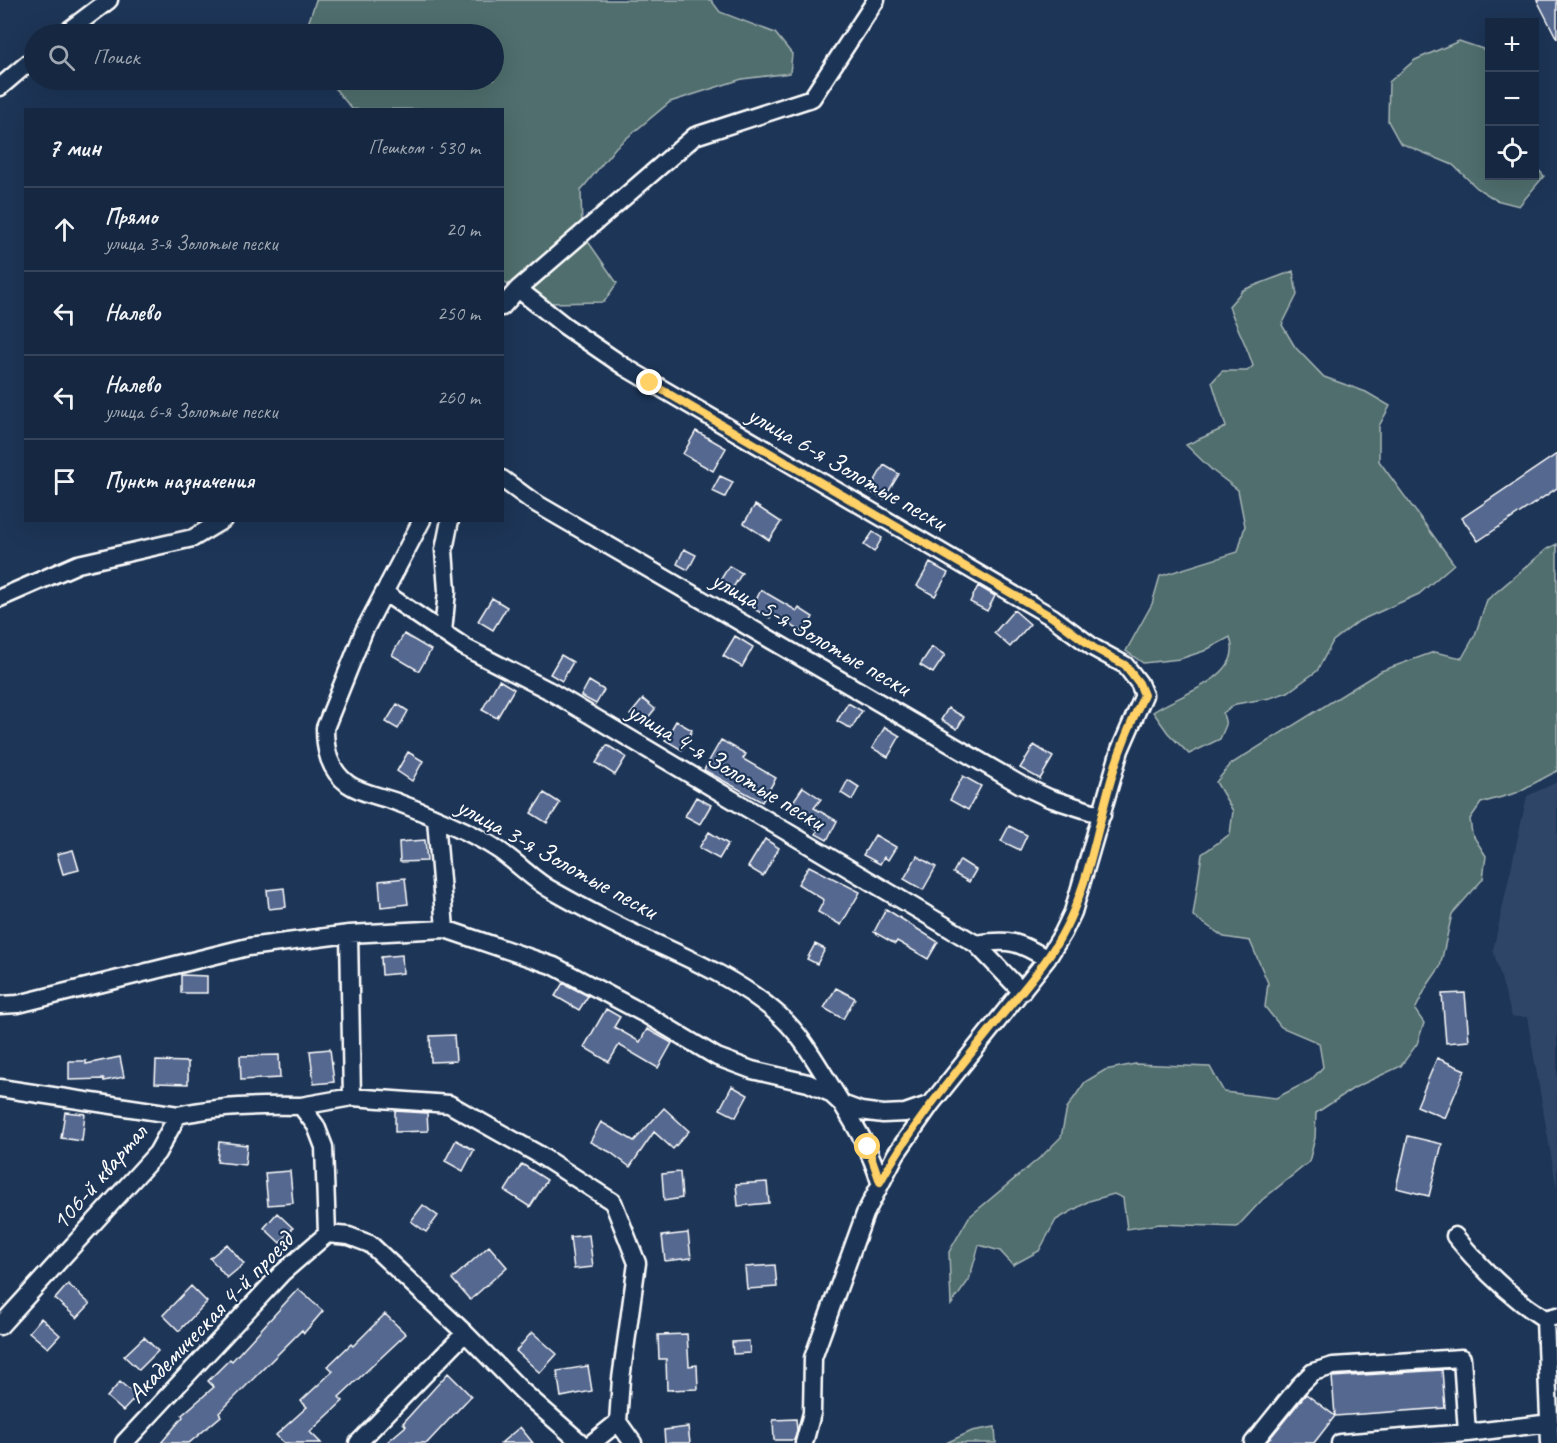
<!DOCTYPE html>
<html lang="ru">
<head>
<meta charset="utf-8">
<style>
  :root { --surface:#162841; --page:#1f3048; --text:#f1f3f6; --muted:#9ea6b1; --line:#35445a }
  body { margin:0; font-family:Caveat,sans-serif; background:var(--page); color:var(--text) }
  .controls { position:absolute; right:18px; top:18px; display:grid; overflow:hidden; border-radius:0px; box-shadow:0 6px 24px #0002 }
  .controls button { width:54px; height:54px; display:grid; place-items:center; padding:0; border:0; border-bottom:2px solid var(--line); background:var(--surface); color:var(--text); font:30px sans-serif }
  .stop { position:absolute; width:18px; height:18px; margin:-14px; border:4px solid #ffd166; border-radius:50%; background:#fff }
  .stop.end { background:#ffd166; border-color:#fff; box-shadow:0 2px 6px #0008 }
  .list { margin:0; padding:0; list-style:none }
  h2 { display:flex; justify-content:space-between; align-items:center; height:78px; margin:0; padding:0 24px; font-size:26px }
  h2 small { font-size:20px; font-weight:400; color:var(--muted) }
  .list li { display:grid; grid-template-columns:39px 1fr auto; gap:18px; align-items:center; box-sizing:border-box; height:84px; padding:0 24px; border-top:2px solid var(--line) }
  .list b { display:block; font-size:22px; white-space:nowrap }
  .list p { margin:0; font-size:20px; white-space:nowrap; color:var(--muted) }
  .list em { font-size:20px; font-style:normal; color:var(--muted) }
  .icon { flex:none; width:33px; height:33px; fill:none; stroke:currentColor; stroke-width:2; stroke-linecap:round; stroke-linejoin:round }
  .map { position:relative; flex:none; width:1557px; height:1443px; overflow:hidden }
  .search { position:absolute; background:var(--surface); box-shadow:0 6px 24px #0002; left:24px; top:24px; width:480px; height:66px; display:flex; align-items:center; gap:15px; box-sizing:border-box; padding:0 21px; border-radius:33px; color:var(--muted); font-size:22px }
  .panel { position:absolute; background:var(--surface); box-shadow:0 6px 24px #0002; left:24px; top:108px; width:480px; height:414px; border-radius:0px }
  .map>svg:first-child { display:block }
  .built { fill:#2e4468 }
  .green { fill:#506e6d; stroke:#a8b6b6; stroke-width:1.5 }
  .building { fill:#55678f; stroke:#fff; stroke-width:1.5 }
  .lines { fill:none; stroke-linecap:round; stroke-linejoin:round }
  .minor-casing { stroke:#fff; stroke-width:21 }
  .minor { stroke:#1d3557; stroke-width:16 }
  .route { stroke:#ffd166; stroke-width:8 }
  .labels { text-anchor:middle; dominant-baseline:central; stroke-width:4.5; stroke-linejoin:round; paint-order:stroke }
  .street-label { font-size:26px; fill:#fff; stroke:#1d3557 }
</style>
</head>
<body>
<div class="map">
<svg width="1557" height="1443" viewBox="0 0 1557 1443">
  <rect width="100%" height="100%" fill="#1d3557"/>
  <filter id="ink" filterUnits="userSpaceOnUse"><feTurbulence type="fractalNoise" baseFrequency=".0167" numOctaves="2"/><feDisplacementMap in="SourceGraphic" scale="12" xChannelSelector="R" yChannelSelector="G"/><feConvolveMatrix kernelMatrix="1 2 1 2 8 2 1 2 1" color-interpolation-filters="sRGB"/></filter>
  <g filter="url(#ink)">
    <!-- built -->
    <path class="built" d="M1557,782V1190L1527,1017H1512L1493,950L1527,796Z"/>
    <!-- green -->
    <path class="green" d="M316,0H711L720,12L775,33L792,54L790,73L742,79L670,102L616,147L581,190L582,233L617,283L604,302L548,303L503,282L502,110L352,109L328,80H494V34H311L308,24Z
      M1459,41L1489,51L1490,176H1534L1535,166L1544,176L1519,206L1496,200L1477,188L1453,165L1400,143L1388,121L1389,82L1415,60Z
      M1293,271L1297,295L1282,325L1295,347L1324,377L1366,392L1390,406L1379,426V461L1454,564L1419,594L1359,621L1333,641L1317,671L1288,692L1270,698L1236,704L1223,713L1226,725L1220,739L1189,754L1168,733L1153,712C1174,697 1231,681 1232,651C1233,647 1231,641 1230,637L1204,651L1180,659L1143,663L1126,651L1152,604L1160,576L1238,552L1245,526L1238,490L1213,471L1186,445L1226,427L1212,382L1222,371H1247L1253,366C1247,345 1236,327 1229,306L1243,290Z
      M1557,544V771L1516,793L1481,803L1470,819L1472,834L1486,856L1483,879L1452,914L1440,967L1427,986L1415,1010L1424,1023L1417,1044L1401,1066L1354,1088L1316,1113L1315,1138L1309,1162L1262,1200L1237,1227L1160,1224L1127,1229L1123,1198L1114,1194L1089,1201L1056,1220L1039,1251L1013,1265L1000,1251L979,1245L969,1280L951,1305L949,1252L969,1217L1043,1155L1061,1137L1067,1108L1085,1082L1105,1070L1135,1064L1210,1067L1224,1092L1276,1098L1311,1080L1323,1067L1319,1043L1281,1027L1265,1007L1268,983L1250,941L1224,937L1193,916L1202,854L1230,834L1233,811L1216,782L1231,764L1381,671L1434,652L1462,658L1475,635L1487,600L1547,549Z
      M995,1427L996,1443H946L972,1431Z"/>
    <!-- building -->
    <path class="building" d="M1537,0H1557V39Z
      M696,431L726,448L713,471L683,454Z
      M1557,454V488L1478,541L1462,518Z
      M884,465L899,474L884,499L869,491Z
      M720,476L733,482L725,497L712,491Z
      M755,505L781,522L769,540L744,523Z
      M873,532L882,538L874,552L864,545Z
      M684,549L696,555L688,570L677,564Z
      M930,563L948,573L935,596L917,586Z
      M729,566L742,573L731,591L718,584Z
      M978,586L995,596L987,611L970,602Z
      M761,590L797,611L799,608L813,617L804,633L772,614L770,618L752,608Z
      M492,598L507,607L493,630L478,621Z
      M1014,610L1030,624L1010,647L994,633Z
      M404,634L431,650L419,671L392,655Z
      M735,636L753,647L742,667L723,656Z
      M932,647L945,655L933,673L920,665Z
      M561,655L573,662L562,681L550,674Z
      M499,680L514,689L497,718L482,710Z
      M589,681L604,690L596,704L581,696Z
      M643,699L655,709L642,725L630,715Z
      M848,703L862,711L851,729L837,721Z
      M397,704L408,711L398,729L386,722Z
      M948,708L964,717L957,729L941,720Z
      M676,721L692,730L682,750L665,740Z
      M885,727L900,736L888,757L872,748Z
      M721,740L746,754L743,759L776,778L762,802L704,770Z
      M607,745L626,757L615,775L596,763Z
      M1034,745L1053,757L1040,779L1020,768Z
      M408,752L423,761L412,781L397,771Z
      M963,776L981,786L968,810L950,800Z
      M848,780L859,787L852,800L841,793Z
      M803,787L821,799L814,808L837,821L827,840L816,834L818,830L788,809Z
      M544,793L560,803L547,823L531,813Z
      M696,797L711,805L700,824L685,816Z
      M1009,826L1027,835L1020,850L1001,841Z
      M709,832L728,844L719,859L699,848Z
      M875,835L896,847L888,860L884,857L880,864L863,855Z
      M765,839L779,848L763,876L748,867Z
      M425,840L427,861L400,862L399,842Z
      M73,850L79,870L63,874L57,854Z
      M917,856L936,867L923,890L904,879Z
      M960,860L976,870L969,882L953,873Z
      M809,866L860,892L841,925L818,912L824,900L798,884Z
      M405,878L408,904L381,907L379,881Z
      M284,888L286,907L269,909L267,890Z
      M886,909L938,942L928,959L897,941L895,944L874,932Z
      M815,944L825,949L817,964L807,959Z
      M402,955L403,973L382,975L381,957Z
      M181,975L207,976V993H181Z
      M563,983L588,996L579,1010L555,996Z
      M836,988L855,998L843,1019L824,1008Z
      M1465,993L1469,1041L1446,1043L1442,994Z
      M606,1009L620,1017L614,1027L640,1042L647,1029L672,1043L658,1068L619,1045L609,1062L584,1047Z
      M454,1035L456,1061L431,1062L430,1036Z
      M330,1049L334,1082L314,1084L310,1051Z
      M279,1055L280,1078L241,1080L240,1056Z
      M120,1057L124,1077L104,1081V1079L69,1080V1061H86V1064Z
      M1437,1058L1465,1070L1445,1118L1417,1106Z
      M156,1061L188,1062V1084L155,1083Z
      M732,1086L748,1095L736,1117L720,1109Z
      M664,1108L689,1131L673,1149L654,1132L630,1167L610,1152L590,1142L601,1122L634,1141Z
      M395,1111L427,1113L428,1131L395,1132Z
      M65,1112L85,1114L82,1141L61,1138Z
      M1408,1136L1442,1144L1429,1196L1396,1188Z
      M456,1140L474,1150L463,1171L445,1161Z
      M219,1142L247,1145L245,1165L217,1162Z
      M522,1164L547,1180L530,1207L505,1191Z
      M290,1171L293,1203L268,1205L265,1173Z
      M680,1172L682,1198L664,1201L662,1174Z
      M767,1182L769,1203L738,1206L736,1184Z
      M423,1205L438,1216L426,1232L411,1221Z
      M277,1213L293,1228L280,1243L264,1228Z
      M688,1233L691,1258L665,1261L662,1236Z
      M589,1235L593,1267L574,1269L570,1237Z
      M227,1244L244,1264L227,1278L210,1258Z
      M489,1246L507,1267L470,1300L452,1279Z
      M775,1265L777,1287L747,1289L745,1267Z
      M68,1284L90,1304L77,1318L55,1299Z
      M191,1286L207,1302L179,1331L163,1315Z
      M298,1289L323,1311L304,1333L302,1330L219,1413L221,1416L189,1443H161L183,1417L182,1415L214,1387L208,1381L230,1359L232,1361Z
      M385,1314L406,1334L339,1397L343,1401L310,1432L321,1443H284L276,1435L307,1407L301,1401L333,1371L328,1366L351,1344L353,1346Z
      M41,1318L60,1335L48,1348L29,1332Z
      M532,1332L557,1354L540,1373L516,1351Z
      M687,1334L689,1366L697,1365L698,1389L667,1390L666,1359H659L658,1335Z
      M144,1337L158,1351L139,1370L124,1356Z
      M749,1341L750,1353L733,1354L732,1342Z
      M588,1366L592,1391L561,1397L557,1371Z
      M1442,1370L1445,1408L1335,1416L1332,1377Z
      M448,1373L471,1396L427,1443H386L406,1426L403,1423Z
      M120,1382L137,1396L123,1411L107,1397Z
      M1306,1394L1335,1416L1314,1443H1266Z
      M796,1419L797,1430L794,1440H774L773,1420Z
      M520,1427L533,1443H501Z
      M688,1427L690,1443H665L664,1430Z"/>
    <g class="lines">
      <!-- minor casing -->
      <g class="minor-casing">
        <path id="minor" d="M64,34L109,0
          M0,87L34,58
          M502,307L518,289L695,136L812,98L876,0
          M502,479L532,501L1021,785L1049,798L1102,815
          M422,520L364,631L325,728C325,750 329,770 348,784C362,794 382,796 399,803C421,811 444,821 465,831C479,838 496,847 508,857C524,869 537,883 555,892C580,906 605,920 631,932C683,956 738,978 780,1016C802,1036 816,1062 831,1086C851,1119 869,1145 880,1182
          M385,593L466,648L548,690L976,944C1009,939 1018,941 1047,959
          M0,598L78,564L193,538L223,520
          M443,632L447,591L444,550L450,520
          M436,819L445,929
          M349,934L352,1097
          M976,944L1022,992
          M0,1005L18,1004L248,947L349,934L445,929L554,966L645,1014L717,1057L752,1070L808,1083L830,1093L842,1104L861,1111L883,1114L905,1113L931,1104L1047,959L1063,933L1073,912L1120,750L1144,695L1139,683L1125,665L1094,648L1052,617L625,367L565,326L518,289
          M0,1088L178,1115
          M301,1106L352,1097L449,1104L538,1154L613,1202L637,1263L621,1379L618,1422L592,1443
          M1455,1236C1481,1268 1510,1297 1545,1319
          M0,1326L157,1153L178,1115C218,1106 260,1105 301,1106L316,1126L324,1147L327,1234
          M618,1422L633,1443
          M124,1443L282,1273L327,1234L349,1236L370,1244L465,1333L523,1392L581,1443
          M358,1443L465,1333
          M804,1443L812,1413L813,1358L865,1214L896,1154L931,1104
          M1253,1443L1299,1386L1313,1372L1333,1366L1462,1358L1467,1433
          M1340,1443L1467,1433L1550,1423
          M1550,1443L1545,1319L1557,1316"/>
      </g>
      <!-- minor -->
      <use href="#minor" class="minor"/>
    </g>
  </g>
  <g class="lines" filter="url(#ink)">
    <!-- route -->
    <path class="route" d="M650,383L1052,617L1094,648L1125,665L1139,683L1144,695C1131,722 1119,750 1111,780C1096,832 1088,889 1061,936C1044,967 1020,993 998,1020C956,1072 913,1123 880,1182L868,1147"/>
  </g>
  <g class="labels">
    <!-- street labels -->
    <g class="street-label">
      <text transform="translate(847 468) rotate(30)">улица 6-я Золотые пески</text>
      <text transform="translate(811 633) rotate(30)">улица 5-я Золотые пески</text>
      <text transform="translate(726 766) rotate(31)">улица 4-я Золотые пески</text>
      <text transform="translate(557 858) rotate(29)">улица 3-я Золотые пески</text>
      <text transform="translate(99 1177) rotate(-49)">106-й квартал</text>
      <text transform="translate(210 1317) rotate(-46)">Академическая 4-й проезд</text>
    </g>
  </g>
</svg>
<div class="controls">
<button>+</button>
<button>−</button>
<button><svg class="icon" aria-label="locate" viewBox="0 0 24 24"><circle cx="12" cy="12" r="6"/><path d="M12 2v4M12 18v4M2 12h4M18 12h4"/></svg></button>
</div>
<div class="stop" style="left:868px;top:1147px"></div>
<div class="stop end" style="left:650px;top:383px"></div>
<div class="search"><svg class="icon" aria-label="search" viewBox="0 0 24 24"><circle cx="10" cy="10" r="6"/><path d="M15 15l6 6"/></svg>Поиск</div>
<section class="panel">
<h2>7 мин<small>Пешком · 530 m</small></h2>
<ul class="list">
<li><svg class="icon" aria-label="ahead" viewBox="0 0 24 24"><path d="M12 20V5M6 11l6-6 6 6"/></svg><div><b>Прямо</b><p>улица 3-я Золотые пески</p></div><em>20 m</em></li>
<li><svg class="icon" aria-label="left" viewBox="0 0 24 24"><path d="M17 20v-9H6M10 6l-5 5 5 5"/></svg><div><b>Налево</b></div><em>250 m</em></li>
<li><svg class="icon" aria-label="left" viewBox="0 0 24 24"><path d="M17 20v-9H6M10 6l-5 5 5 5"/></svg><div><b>Налево</b><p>улица 6-я Золотые пески</p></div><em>260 m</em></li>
<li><svg class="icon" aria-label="arrive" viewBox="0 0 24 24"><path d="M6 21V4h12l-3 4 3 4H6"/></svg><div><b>Пункт назначения</b></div></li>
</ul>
</section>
</div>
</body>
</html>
